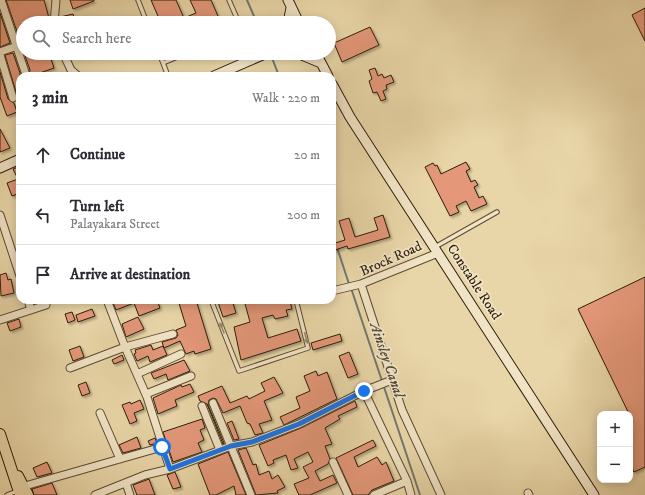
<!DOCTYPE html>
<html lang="en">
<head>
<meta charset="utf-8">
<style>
  :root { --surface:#fff; --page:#f7f7f7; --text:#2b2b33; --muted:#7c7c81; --line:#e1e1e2 }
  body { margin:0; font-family:"IM FELL DW Pica",serif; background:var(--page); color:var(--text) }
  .controls { position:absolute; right:12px; bottom:12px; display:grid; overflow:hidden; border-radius:8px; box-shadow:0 2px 10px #0003 }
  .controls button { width:36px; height:36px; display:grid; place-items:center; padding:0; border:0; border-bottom:1px solid var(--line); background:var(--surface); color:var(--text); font:20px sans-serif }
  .stop { position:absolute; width:12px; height:12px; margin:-9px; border:3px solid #1a73e8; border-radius:50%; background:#fff }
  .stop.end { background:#1a73e8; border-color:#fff; box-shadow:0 1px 4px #0008 }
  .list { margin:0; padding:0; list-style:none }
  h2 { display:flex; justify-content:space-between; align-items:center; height:52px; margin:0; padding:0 16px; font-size:17px }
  h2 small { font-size:13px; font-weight:400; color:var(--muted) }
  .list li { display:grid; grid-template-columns:26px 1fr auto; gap:12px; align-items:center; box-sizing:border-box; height:60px; padding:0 16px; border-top:1px solid var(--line) }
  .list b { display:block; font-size:15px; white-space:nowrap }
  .list p { margin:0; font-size:13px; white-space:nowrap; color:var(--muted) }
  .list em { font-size:13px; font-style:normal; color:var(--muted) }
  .icon { flex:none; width:22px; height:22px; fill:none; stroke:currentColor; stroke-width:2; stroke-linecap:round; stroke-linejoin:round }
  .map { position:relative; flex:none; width:645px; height:495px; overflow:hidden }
  .search { position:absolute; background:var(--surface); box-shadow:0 2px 10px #0003; left:16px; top:16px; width:320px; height:44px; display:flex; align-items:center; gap:10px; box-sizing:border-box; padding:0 14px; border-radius:22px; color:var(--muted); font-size:15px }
  .panel { position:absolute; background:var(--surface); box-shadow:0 2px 10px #0003; left:16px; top:72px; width:320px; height:232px; border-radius:12px }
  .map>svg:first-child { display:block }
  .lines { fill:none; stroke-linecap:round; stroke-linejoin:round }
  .stream { stroke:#717971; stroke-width:2 }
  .building { fill:#e49879; stroke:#2c1e0a; filter:url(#shadow) }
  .lane-casing { stroke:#5b4c32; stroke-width:5.5 }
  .street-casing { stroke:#5b4c32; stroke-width:9 }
  .secondary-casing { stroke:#2c1e0a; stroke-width:11 }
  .primary-casing { stroke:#2c1e0a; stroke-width:12 }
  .lane { stroke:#f1e4c6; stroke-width:3.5 }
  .street { stroke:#f1e4c6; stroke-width:7 }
  .secondary { stroke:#f1e4c6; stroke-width:9 }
  .primary { stroke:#e9d6a8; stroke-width:10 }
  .oneway { fill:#988b71 }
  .route { stroke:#1a73e8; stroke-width:5 }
  .labels { text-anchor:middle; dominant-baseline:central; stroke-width:3.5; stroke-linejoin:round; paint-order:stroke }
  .street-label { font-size:14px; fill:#2c1e0a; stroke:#f1e4c6 }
  .water-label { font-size:15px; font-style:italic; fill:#4e4c3d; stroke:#f1e4c6 }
</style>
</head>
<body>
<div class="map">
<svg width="645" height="495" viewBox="0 0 645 495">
  <defs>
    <filter id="shadow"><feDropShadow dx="2" dy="2" stdDeviation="1" flood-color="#0004"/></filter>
  </defs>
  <rect width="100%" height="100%" fill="#e9d6a8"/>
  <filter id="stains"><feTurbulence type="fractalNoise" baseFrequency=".005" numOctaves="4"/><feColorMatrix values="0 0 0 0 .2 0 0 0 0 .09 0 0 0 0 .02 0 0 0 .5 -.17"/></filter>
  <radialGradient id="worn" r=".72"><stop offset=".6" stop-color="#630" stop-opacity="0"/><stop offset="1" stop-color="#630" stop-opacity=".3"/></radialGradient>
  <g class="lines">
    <!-- stream -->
    <path class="stream" d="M247,0L257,23
      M272,58L279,76
      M332,232L349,284
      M351,288L420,495"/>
  </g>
  <!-- building -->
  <path class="building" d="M6,0H44L49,18L41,22L39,17L21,24L23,39L20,40Z
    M70,0H94V1L73,9Z
    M151,0H176L184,18L196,13L190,0H211L221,23H161Z
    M645,8V41L632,15Z
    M0,13L10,43L0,47Z
    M73,14L76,23H60V17Z
    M370,27L379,45L342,62L334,43Z
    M13,53L20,73V90L16,92L5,55Z
    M24,53H49L54,68L37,74L38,76H29L30,70Z
    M375,68L378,76L382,74L384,78L391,75L394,82L386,85L387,89L383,91L386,99L381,101L377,92L373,93L369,81L372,79L369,70Z
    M0,72L8,99L14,103L17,112L7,116L0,97Z
    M0,129L10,148L0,152Z
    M466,162L470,169L466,171L471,182L475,180L478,185L474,187L479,198L483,196L487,204L471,211L466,201L456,206L459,212L450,216L425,167L433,163L435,166L437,165L441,174Z
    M20,166V193L12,196L7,183L18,179L13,169Z
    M383,215L390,237L348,249L347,246L332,251V244L345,240L339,221L349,218L355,237L378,230L374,218Z
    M6,273L8,280L11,279L14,293L1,296L0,275Z
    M645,277V467L634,472L630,463V424L633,422L578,309Z
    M112,300H157L160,308L139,316L134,303L116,310Z
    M178,300H196L211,349L195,354L194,351L186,354L180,341L164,348L162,342L176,338L178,335L176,330L186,326Z
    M223,300H232L236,313L223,317L218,302Z
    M244,300H283L284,303L290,301L292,309L286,310L288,316L275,319L273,315L262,318L268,338L297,329L301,341L241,360L234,327L250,322Z
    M92,309L95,316L78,322L76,315Z
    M72,312L75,320L68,323L65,314Z
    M138,317L144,329L126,337L122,324Z
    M19,319L21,327L10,331L7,323Z
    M340,334L342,341L313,350L311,343Z
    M151,345L153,350L163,346L167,355L150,362L148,356L137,361L134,354L136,353L135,350Z
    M80,346L84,357L73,361L69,350Z
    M349,352L358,374L348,378L339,356Z
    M122,355L124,360L114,364L112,360Z
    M184,360L190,371L168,380L166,374L154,379L151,373Z
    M316,371L318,376L327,372L337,399L284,425L280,417L300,408L296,397L310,391L304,376Z
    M274,377L283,393L264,401L272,420L259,424L263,433L255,435L250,424L247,423L240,406L223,413L216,399L213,398L209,400L208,405L224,443L223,444L207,404L200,401L198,396L222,386L230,403L247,396L249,399L265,391L261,383Z
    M86,382L90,393L82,396L78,385Z
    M190,384L194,392L175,400L177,406L158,414L153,398L181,385L182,387Z
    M140,400L144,409L134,413L137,421L130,424L122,405L130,402L131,404Z
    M355,401L357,407L338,416L340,419L325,428L332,444L325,446L330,459L328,464L315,471L320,481L333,475L337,483L310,495H299L294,484L309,478L303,467L313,462L308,452L294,459L298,468L291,470L286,455L273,460L274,463L268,466L259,445L301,428Z
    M202,419L205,428L200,430L204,440L198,443L202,452L173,462L163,432Z
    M232,421L239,439L234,440L227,423Z
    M137,437L141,448L123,453L119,445Z
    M155,438L157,443L150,445L148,441Z
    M373,440L376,446L354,457L358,467L377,457L382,465L386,462L394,481L372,490L368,495H353L336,458Z
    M246,448L253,465L256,464L259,475L269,471L272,479L278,475L285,487L277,491L278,493L256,495L238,450Z
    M228,452L246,495H236L234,486L216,495H210L198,464Z
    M47,462L52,473L37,477L33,468Z
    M175,472L181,487L173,489L167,475Z
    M149,479L155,495H137L133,485Z
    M52,483L57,495H34L32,489Z"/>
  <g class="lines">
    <!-- lane casing -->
    <g class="lane-casing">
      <path id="lane" d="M138,0L147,23
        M229,0L239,23
        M159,53L163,63
        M168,76L163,63L187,53
        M435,247L497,212
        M211,300L239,371L308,348L296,300
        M7,495L17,491"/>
    </g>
    <!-- street casing -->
    <g class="street-casing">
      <path id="street" d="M1,0L25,72
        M54,23L56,0
        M0,52L23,44
        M63,53L71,70L78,76
        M0,55L13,98
        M0,215L20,276
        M438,253L361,284L402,410L441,495
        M332,291L361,284
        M28,300L31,310
        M107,300L125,347L147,397L170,469
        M0,320L46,305
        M70,368L125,347L173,334
        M137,374L181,354
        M364,391L407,481L411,495
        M146,394L191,376
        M213,403L251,495
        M202,406L220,450
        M100,413L120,459
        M333,462L348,495
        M126,483L130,495
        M25,486L162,447
        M528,493L529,495
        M95,495L145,475L170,469L231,446L252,442L299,424L364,391L392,380
        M374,495L407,481"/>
    </g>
    <!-- secondary casing -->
    <g class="secondary-casing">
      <path id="secondary" d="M288,0L299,23
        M288,23L291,8
        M297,53L321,63
        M316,53L328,76
        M214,76L267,53
        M332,84L350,117L594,495
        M0,168L20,159"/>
    </g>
    <!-- primary casing -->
    <g class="primary-casing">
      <path id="primary" d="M0,434L20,495
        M18,476L28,495"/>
    </g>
    <!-- lane -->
    <use href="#lane" class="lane"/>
    <!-- street -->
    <use href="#street" class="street"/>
    <!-- secondary -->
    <use href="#secondary" class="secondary"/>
    <!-- primary -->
    <use href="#primary" class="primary"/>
  </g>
  <!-- one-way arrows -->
  <defs><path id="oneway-solid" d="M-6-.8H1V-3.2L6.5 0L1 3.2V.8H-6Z"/></defs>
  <g class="oneway">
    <use href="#oneway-solid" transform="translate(222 328) rotate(-112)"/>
    <use href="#oneway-solid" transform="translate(306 338) rotate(76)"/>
  </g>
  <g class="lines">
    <!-- route -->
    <path class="route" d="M162,447L170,469L231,446L252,442L299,424L364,391"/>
  </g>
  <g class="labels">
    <!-- street labels -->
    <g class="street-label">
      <text transform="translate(391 259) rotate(-24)">Brock Road</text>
      <text transform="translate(474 282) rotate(57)">Constable Road</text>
    </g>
    <!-- water labels -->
    <g class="water-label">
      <text transform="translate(387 360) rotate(71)">Ainsley Canal</text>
    </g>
  </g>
  <rect width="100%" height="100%" filter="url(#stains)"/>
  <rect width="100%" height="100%" fill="url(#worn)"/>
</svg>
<div class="controls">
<button>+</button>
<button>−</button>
</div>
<div class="stop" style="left:162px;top:447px"></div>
<div class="stop end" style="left:364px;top:391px"></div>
<div class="search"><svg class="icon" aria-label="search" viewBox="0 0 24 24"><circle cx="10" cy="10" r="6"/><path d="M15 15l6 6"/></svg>Search here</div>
<section class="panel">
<h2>3 min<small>Walk · 220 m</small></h2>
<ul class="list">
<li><svg class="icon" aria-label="ahead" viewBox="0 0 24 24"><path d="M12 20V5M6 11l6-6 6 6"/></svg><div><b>Continue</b></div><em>20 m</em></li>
<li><svg class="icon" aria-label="left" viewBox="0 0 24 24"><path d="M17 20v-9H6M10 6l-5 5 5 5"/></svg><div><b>Turn left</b><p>Palayakara Street</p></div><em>200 m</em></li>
<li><svg class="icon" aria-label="arrive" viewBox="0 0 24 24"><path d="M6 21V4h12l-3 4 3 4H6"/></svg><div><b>Arrive at destination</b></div></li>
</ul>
</section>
</div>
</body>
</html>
